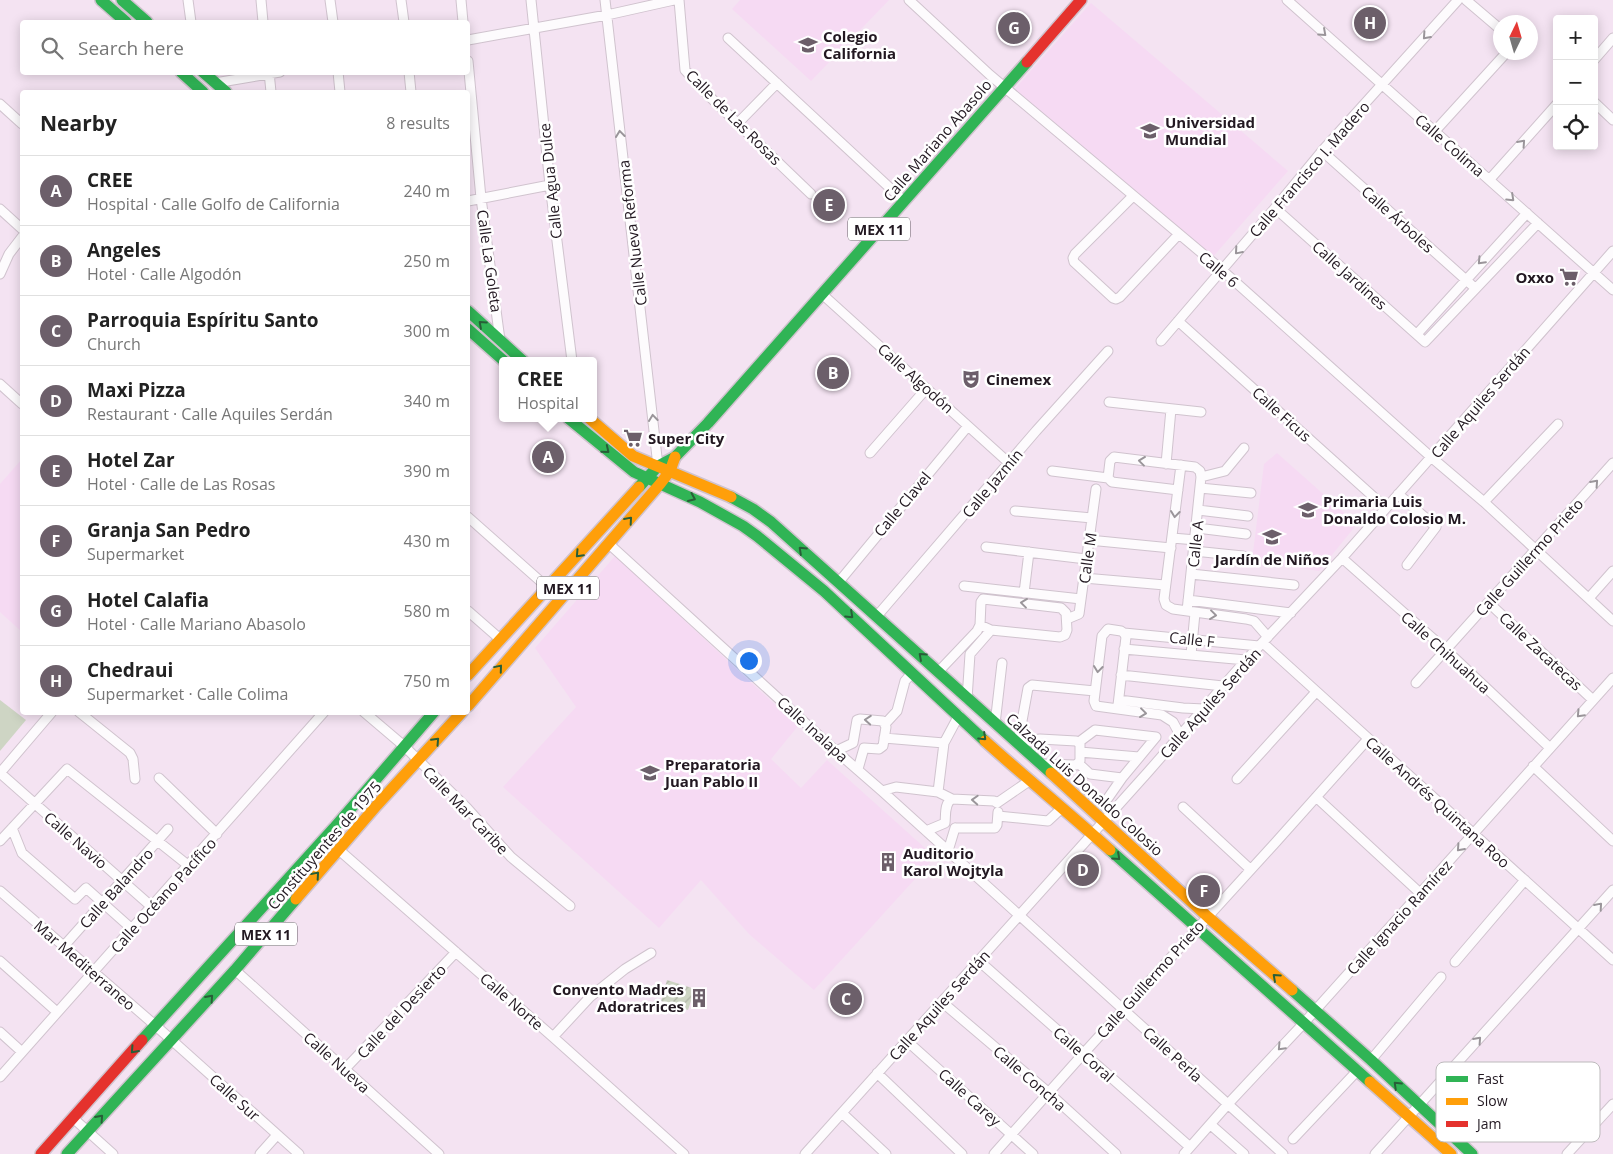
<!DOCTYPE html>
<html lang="en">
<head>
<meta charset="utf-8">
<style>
  :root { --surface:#fff; --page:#f6f6f6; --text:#222; --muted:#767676; --line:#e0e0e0; --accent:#6c5f6a }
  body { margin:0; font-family:"Open Sans",sans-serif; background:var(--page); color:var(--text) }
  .controls { position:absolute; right:15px; top:15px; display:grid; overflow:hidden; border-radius:5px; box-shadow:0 2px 12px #0003 }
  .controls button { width:45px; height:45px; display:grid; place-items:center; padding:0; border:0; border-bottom:1px solid var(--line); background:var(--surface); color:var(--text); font:25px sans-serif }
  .compass { position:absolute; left:1493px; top:15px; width:45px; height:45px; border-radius:50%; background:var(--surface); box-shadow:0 2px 12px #0003; rotate:5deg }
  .you { position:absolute; left:748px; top:660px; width:18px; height:18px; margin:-12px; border:4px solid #fff; border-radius:50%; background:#1a73e8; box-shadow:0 0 0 8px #1a73e833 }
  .badge { display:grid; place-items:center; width:32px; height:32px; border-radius:50%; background:var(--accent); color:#fff; font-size:16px; font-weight:700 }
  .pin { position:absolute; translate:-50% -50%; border:2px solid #fff; box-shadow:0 1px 5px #0006 }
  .popup { position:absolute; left:499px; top:357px; width:98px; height:65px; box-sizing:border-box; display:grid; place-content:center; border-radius:5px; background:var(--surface); filter:drop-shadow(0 1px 4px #0005); font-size:16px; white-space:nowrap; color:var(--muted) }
  .popup b { font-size:19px; color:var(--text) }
  .popup::after { content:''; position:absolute; left:50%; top:100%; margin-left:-10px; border:10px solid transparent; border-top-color:var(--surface) }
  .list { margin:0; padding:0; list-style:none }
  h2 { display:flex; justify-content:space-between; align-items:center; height:65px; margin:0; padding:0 20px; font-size:21px }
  h2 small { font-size:16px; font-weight:400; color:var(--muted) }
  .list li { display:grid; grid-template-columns:32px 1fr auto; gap:15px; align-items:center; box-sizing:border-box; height:70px; padding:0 20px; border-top:1px solid var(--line) }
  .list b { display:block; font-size:19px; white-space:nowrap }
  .list p { margin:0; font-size:16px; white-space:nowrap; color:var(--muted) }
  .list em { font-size:16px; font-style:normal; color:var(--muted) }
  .icon { flex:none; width:28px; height:28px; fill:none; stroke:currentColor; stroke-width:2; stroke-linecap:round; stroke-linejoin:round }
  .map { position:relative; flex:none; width:1613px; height:1154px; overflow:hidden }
  .search { position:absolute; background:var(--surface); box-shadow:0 2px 12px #0003; left:20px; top:20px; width:450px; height:55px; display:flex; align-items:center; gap:12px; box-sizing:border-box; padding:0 18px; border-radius:5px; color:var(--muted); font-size:19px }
  .panel { position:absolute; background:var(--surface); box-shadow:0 2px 12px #0003; left:20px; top:90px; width:450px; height:625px; border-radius:5px }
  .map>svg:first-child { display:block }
  .built { fill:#f6daf3 }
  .garden { fill:url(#garden-furrows) }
  .pitch { fill:#ced5c4 }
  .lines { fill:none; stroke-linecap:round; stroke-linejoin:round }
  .street-casing { stroke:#d0c3ce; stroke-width:11 }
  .fast-casing { stroke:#d0c3ce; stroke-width:14 }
  .slow-casing { stroke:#d0c3ce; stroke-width:14 }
  .jam-casing { stroke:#d0c3ce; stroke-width:14 }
  .street { stroke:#fdfbfd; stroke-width:9 }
  .fast { stroke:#30b455; stroke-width:11 }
  .slow { stroke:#ff9f0a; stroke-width:11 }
  .jam { stroke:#e5322d; stroke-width:11 }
  .oneway { stroke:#9a959a }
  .oneway2 { stroke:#285e38 }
  .labels { text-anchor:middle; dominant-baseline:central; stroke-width:5; stroke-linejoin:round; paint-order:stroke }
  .shield { fill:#fff; stroke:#645d64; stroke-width:1 }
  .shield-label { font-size:14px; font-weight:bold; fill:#221821 }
  .poi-label { font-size:15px; font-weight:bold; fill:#221821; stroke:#fff; text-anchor:start }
  .street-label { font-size:15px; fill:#221821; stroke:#fff }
  .key { fill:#fff; stroke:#bdbabc; stroke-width:1 }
  .key-label { font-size:14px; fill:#221821 }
</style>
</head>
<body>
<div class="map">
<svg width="1613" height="1154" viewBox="0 0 1613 1154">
  <defs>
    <pattern id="garden-furrows" width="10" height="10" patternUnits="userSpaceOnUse" patternTransform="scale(1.25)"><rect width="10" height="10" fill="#ced5c4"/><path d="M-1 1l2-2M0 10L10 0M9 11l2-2" fill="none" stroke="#b1b6a8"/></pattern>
  </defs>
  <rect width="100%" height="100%" fill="#f4e3f2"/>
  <!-- built -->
  <path class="built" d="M740,0H889L811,81L732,9Z
    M1091,3L1288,171L1211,259L1012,92Z
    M1277,453L1357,524L1319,571L1252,561L1264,464Z
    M22,459V632L0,612V484Z
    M615,556L798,726L771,759L801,788L827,760L935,857L814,990L749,934L701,880L659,928L503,787L576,707L535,648Z"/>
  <!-- garden -->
  <path class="garden" d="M667,980L695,989L688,1010L661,1001Z"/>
  <!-- pitch -->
  <path class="pitch" d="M0,700L26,720L0,751Z"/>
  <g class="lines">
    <!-- street casing -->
    <g class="street-casing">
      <path id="street" d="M188,0L191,22
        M261,0L263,22
        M330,0L333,22
        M401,0L404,22
        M461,0L463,22
        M531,0L550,185L572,361
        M605,0L658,466
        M679,0L685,70L708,95L811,194
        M909,0L990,75L1222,270L1431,457L1484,502L1613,621
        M1287,0L1613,290
        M1466,0L1500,29
        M728,38L904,201
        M468,40L607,15L674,0
        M1594,60L1613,38
        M468,61L481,198L500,340
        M269,72L271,92
        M338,72L340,92
        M409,72L411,92
        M215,83L280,72
        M1594,102L1613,120
        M0,104L22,124
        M738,123L777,83
        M1435,131L1507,52
        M1322,151L1475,288
        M1490,179L1557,104
        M1133,196L1075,254L1073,258L1074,262L1113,298L1116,299L1120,297L1178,235
        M468,201L550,185
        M1275,208L1425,342L1538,223
        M0,209L22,229
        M0,274L9,254L22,237
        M822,294L1009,463
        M1178,321L1386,508
        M1417,334L1527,213
        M1161,341L1275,208L1322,151L1458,0
        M0,384L22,404
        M1109,402L1201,412
        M870,453L926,389
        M1166,464L1171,409
        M1181,465L1164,599L1166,605L1173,609L1246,619L1254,621L1268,637
        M1052,471L1108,478
        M1201,477L1225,471L1244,448
        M1108,478L1110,461L1114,457L1195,467L1200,471L1201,477L1187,611
        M1108,478L1112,482L1178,490
        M1200,488L1251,493
        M1398,494L1436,527L1407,565
        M1484,502L1558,424
        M1198,510L1248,516
        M1015,511L1092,518
        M468,517L548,588
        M1197,528L1246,534
        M1172,538L1196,540
        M1089,540L1171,548
        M608,543L836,751L882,791L1283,1154
        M986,547L1086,559
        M1194,551L1243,556
        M1342,558L1446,650L1549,747
        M1191,574L1294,585
        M1084,578L1165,585
        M838,583L968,426
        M964,586L1081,599
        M1024,593L1029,552
        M1589,598L1613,571
        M1188,600L1291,613
        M1489,603L1593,700
        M468,611L500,639
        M877,616L1036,431L1108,351
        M1067,619L1079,614L1096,489
        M1263,643L1613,960
        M1124,649L1246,660
        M1191,655L1195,613
        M939,671L977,631L980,625L981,602L983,599L1061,608L1066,613L1067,630L1065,635L1060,637L991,630L980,625
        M1121,675L1223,686
        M1416,683L1613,463
        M967,699L970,654L991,630
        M1119,700L1183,708L1204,709
        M1118,705L1126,637L1124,633
        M79,712L130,753L133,759L135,779
        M364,712L404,746L467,808L511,857L570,906
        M885,724L897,711L905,681L912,673
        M995,724L1002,663
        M1180,735L1173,722L1162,715L1096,706L1094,701L1102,636L1108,629L1121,631L1124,633L1259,646
        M884,738L944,743
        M1079,742L1095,730L1156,737
        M836,751L853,743L857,720L860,719L883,721L886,727L883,746L879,749L864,748L858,769
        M1080,752L1139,757
        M1078,763L1090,774L1122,778
        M1042,764L1076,765L1080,761V744L1076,741L1040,739L1018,743L1028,688L1032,685L1095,691
        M1533,766L1613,841
        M0,773L152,907
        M0,773L52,712
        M159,778L217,834
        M1237,779L1316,692
        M882,791L896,787L938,792L952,799L994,801L997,803
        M938,792L944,743L959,715
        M1316,797L1420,893
        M1108,798L1122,778L1156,737
        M997,803L1029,781
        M1183,807L1250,869
        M998,816L1048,821L1062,808
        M945,823C946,815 944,803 952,799
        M12,828L22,853L75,899L86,888L132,929
        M955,828H995L997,825L998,812
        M926,831L945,823
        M0,841L67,769L189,866
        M339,850L553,1037L684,1154
        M948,851L955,828
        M0,891L156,1026L299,1154
        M63,947L168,829
        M0,961L57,1012
        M979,961L1190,1147
        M1455,962L1525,880
        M235,970L439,1154
        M942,1002L1049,1093L1116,1154
        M0,1032L22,1052
        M553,1037L590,997L625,969L651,953
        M907,1041L1033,1154
        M1371,1060L1441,977
        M345,1069L456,952
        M877,1073L962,1154
        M0,1077L324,712
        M842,1113L886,1154
        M73,1118L113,1154
        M1211,1125L1244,1154
        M1293,1139L1358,1070
        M260,1154L277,1135
        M805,1154L1148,772L1246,660L1342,558L1613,251
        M994,1154L1083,1054L1276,842L1368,739
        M1184,1154L1228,1104L1303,1024L1613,678
        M1375,1154L1613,890
        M1567,1154L1613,1104"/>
    </g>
    <!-- fast casing -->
    <g class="fast-casing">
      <path id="fast" d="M101,0L126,22
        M122,0L147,22
        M181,72L203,92
        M203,72L226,92
        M468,311L523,361
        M468,329L504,361
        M568,418L634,472L700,502L743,526L757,536L824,591L985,741
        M639,487L658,466L675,457L708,423L1027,62
        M731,497L753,509L771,522L1051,773
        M1110,850L1370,1082
        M1292,990L1371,1060L1472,1154
        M142,1040L334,828L434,712
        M67,1154L235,970L296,899"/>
    </g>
    <!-- slow casing -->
    <g class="slow-casing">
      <path id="slow" d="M589,418L633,456L731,497
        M468,675L639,487
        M468,706L660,484L670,471L675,457
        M985,741C1026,778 1069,813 1110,850
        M1051,773L1208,917L1292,990
        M296,899L377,805L462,712
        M1370,1082L1451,1154"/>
    </g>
    <!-- jam casing -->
    <g class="jam-casing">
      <path id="jam" d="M1027,62L1081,0
        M41,1154L142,1040"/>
    </g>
    <!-- street -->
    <use href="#street" class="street"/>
    <!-- fast -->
    <use href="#fast" class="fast"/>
    <!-- slow -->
    <use href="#slow" class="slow"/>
    <!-- jam -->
    <use href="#jam" class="jam"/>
  </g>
  <!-- one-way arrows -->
  <defs><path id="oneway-chevron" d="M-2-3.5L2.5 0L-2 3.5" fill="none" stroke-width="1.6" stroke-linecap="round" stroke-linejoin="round" transform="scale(1.25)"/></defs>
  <g class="oneway">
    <use href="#oneway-chevron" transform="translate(1323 33) rotate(42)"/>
    <use href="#oneway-chevron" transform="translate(1426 36) rotate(132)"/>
    <use href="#oneway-chevron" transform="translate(620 134) rotate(-97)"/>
    <use href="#oneway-chevron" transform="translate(1522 143) rotate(-48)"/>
    <use href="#oneway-chevron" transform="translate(1511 198) rotate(43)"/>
    <use href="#oneway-chevron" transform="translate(1238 251) rotate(131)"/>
    <use href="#oneway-chevron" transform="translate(1481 261) rotate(133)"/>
    <use href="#oneway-chevron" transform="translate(653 418) rotate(-97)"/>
    <use href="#oneway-chevron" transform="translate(1142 461) rotate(-173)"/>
    <use href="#oneway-chevron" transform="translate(1595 483) rotate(-48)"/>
    <use href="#oneway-chevron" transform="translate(1175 514) rotate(97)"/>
    <use href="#oneway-chevron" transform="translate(1024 603) rotate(-173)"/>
    <use href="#oneway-chevron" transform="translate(1213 615) rotate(7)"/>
    <use href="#oneway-chevron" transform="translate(1098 669) rotate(97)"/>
    <use href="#oneway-chevron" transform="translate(1143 713) rotate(7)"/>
    <use href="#oneway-chevron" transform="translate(1580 714) rotate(133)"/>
    <use href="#oneway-chevron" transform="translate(868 720) rotate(-176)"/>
    <use href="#oneway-chevron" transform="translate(975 800) rotate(-177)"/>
    <use href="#oneway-chevron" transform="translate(1460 848) rotate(132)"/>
    <use href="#oneway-chevron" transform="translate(1599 906) rotate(-49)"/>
    <use href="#oneway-chevron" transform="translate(1478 1040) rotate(-48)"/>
    <use href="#oneway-chevron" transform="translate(1281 1047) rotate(133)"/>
  </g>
  <g class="oneway2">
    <use href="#oneway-chevron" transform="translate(482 324) rotate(-138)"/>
    <use href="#oneway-chevron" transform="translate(606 450) rotate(39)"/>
    <use href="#oneway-chevron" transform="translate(692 498) rotate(24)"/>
    <use href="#oneway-chevron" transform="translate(629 520) rotate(-49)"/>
    <use href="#oneway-chevron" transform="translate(802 550) rotate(-137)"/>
    <use href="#oneway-chevron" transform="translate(579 554) rotate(133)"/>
    <use href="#oneway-chevron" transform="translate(850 615) rotate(43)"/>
    <use href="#oneway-chevron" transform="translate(922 656) rotate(-138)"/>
    <use href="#oneway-chevron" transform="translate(499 668) rotate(-50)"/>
    <use href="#oneway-chevron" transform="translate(983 737) rotate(43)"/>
    <use href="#oneway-chevron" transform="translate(436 741) rotate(-47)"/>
    <use href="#oneway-chevron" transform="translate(1117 857) rotate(42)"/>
    <use href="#oneway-chevron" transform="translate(316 875) rotate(-49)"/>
    <use href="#oneway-chevron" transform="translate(1276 977) rotate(-138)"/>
    <use href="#oneway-chevron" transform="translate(210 998) rotate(-48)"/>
    <use href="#oneway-chevron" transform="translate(134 1050) rotate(132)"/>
    <use href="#oneway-chevron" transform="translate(1397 1085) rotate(-136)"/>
    <use href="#oneway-chevron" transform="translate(100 1118) rotate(-48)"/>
  </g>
  <!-- icons -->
  <defs>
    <g id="school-bare" transform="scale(1.5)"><path d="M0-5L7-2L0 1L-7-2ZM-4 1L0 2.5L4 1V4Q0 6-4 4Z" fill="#6c5f6a" stroke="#fff" stroke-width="2.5" paint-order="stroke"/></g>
    <g id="university-bare" transform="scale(1.5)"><path d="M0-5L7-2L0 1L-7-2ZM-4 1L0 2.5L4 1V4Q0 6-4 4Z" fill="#6c5f6a" stroke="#fff" stroke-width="2.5" paint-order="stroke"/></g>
    <g id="supermarket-bare" transform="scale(1.5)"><path d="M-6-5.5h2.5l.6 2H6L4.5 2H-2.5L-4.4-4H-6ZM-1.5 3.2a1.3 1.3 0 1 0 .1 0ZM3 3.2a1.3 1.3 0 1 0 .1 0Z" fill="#6c5f6a" stroke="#fff" stroke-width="2.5" paint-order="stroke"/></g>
    <g id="theatre-bare" transform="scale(1.5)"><path d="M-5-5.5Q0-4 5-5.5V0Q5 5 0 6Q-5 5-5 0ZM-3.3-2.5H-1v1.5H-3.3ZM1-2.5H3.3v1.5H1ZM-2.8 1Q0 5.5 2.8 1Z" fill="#6c5f6a" stroke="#fff" stroke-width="2.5" paint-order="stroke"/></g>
    <g id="building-bare" transform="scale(1.5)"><path d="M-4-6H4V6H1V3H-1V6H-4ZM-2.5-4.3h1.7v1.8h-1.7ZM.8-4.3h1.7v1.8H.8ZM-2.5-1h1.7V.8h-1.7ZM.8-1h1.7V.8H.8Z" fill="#6c5f6a" stroke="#fff" stroke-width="2.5" paint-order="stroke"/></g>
  </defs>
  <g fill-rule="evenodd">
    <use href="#school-bare" x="808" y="45"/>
    <use href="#university-bare" x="1150" y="131"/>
    <use href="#supermarket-bare" x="1569" y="277"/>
    <use href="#theatre-bare" x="971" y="379"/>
    <use href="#supermarket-bare" x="633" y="438"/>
    <use href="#school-bare" x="1308" y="510"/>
    <use href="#school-bare" x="1272" y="537"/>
    <use href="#university-bare" x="650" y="773"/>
    <use href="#building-bare" x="888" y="862"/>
    <use href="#building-bare" x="699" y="998"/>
  </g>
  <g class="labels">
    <!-- shield labels -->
    <g class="shield">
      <rect x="848" y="217.5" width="62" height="23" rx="4"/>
      <rect x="537" y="576.5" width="62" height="23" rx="4"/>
      <rect x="235" y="922.5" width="62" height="23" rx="4"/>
    </g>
    <g class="shield-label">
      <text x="879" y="229">MEX 11</text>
      <text x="568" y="588">MEX 11</text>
      <text x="266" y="934">MEX 11</text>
    </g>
    <!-- poi labels -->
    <g class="poi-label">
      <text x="823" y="36">Colegio<tspan x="823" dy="17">California</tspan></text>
      <text x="1165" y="122">Universidad<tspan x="1165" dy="17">Mundial</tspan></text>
      <text x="1554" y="277" text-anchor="end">Oxxo</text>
      <text x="986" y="379">Cinemex</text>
      <text x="648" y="438">Super City</text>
      <text x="1323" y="501">Primaria Luis<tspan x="1323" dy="17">Donaldo Colosio M.</tspan></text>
      <text x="1272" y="559" text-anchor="middle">Jardín de Niños</text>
      <text x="665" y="764">Preparatoria<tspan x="665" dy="17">Juan Pablo II</tspan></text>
      <text x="903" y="853">Auditorio<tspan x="903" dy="17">Karol Wojtyla</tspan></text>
      <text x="684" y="989" text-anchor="end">Convento Madres<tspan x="684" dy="17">Adoratrices</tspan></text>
    </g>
    <!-- street labels -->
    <g class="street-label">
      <text transform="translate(734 117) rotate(45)">Calle de Las Rosas</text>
      <text transform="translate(937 140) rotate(-49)">Calle Mariano Abasolo</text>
      <text transform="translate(1450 145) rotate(41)">Calle Colima</text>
      <text transform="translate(1309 169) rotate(-49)">Calle Francisco I. Madero</text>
      <text transform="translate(550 181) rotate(-96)">Calle Agua Dulce</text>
      <text transform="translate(1398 219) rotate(42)">Calle Árboles</text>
      <text transform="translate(632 233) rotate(-97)">Calle Nueva Reforma</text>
      <text transform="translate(490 261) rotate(82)">Calle La Goleta</text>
      <text transform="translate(1219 269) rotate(40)">Calle 6</text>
      <text transform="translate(1350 275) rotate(42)">Calle Jardines</text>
      <text transform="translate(916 378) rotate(42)">Calle Algodón</text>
      <text transform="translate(1480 402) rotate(-49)">Calle Aquiles Serdán</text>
      <text transform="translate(1282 414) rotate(42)">Calle Ficus</text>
      <text transform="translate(992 483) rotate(-50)">Calle Jazmín</text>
      <text transform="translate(902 504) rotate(-50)">Calle Clavel</text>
      <text transform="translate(1195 544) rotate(-84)">Calle A</text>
      <text transform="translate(1529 557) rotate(-48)">Calle Guillermo Prieto</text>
      <text transform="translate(1087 558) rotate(-82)">Calle M</text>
      <text transform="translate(1192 639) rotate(6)">Calle F</text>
      <text transform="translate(1541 651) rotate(43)">Calle Zacatecas</text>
      <text transform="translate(1446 652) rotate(42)">Calle Chihuahua</text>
      <text transform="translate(1210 703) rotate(-48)">Calle Aquiles Serdán</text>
      <text transform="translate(813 729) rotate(42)">Calle Inalapa</text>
      <text transform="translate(1085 784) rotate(42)">Calzada Luis Donaldo Colosio</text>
      <text transform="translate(1438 802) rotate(42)">Calle Andrés Quintana Roo</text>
      <text transform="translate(466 810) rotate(46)">Calle Mar Caribe</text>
      <text transform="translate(76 840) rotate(41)">Calle Navio</text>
      <text transform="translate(324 845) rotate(-49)">Constituyentes de 1975</text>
      <text transform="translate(116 888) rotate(-48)">Calle Balandro</text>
      <text transform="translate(163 895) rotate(-48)">Calle Océano Pacífico</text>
      <text transform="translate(1399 917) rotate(-48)">Calle Ignacio Ramírez</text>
      <text transform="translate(85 965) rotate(41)">Mar Mediterraneo</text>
      <text transform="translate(1150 979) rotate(-48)">Calle Guillermo Prieto</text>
      <text transform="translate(512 1001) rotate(41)">Calle Norte</text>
      <text transform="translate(939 1005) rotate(-48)">Calle Aquiles Serdán</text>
      <text transform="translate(401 1011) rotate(-47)">Calle del Desierto</text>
      <text transform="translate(1084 1054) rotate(41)">Calle Coral</text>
      <text transform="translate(1173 1054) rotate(42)">Calle Perla</text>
      <text transform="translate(337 1062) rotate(42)">Calle Nueva</text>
      <text transform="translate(1030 1078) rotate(41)">Calle Concha</text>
      <text transform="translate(235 1097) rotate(42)">Calle Sur</text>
      <text transform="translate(970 1097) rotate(42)">Calle Carey</text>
    </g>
  </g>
  <!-- legend -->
  <rect x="1436" y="1062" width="164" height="80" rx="8" class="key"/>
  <rect x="1446" y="1076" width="22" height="6" fill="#30b455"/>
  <rect x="1446" y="1098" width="22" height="7" fill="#ff9f0a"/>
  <rect x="1446" y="1121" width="22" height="6" fill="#e5322d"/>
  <g class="key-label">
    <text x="1477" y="1084">Fast</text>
    <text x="1477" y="1106">Slow</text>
    <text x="1477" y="1129">Jam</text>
  </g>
</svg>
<div class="controls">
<button>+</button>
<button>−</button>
<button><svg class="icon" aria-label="locate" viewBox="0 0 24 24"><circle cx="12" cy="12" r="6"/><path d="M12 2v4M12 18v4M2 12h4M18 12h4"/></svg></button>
</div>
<svg class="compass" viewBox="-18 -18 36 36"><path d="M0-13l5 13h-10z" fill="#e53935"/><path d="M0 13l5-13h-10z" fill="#767676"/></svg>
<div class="you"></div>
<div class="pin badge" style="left:548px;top:457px">A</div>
<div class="popup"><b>CREE</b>Hospital</div>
<div class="pin badge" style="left:833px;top:373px">B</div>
<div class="pin badge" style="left:846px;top:999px">C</div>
<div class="pin badge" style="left:1083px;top:870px">D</div>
<div class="pin badge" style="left:829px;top:205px">E</div>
<div class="pin badge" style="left:1204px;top:891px">F</div>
<div class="pin badge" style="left:1014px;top:28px">G</div>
<div class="pin badge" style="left:1370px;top:23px">H</div>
<div class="search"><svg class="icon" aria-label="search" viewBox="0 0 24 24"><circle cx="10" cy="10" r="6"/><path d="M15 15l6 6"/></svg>Search here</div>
<section class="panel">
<h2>Nearby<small>8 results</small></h2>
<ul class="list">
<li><span class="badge">A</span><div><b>CREE</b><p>Hospital · Calle Golfo de California</p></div><em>240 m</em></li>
<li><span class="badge">B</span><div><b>Angeles</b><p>Hotel · Calle Algodón</p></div><em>250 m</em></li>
<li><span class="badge">C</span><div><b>Parroquia Espíritu Santo</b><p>Church</p></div><em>300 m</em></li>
<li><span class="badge">D</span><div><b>Maxi Pizza</b><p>Restaurant · Calle Aquiles Serdán</p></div><em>340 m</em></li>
<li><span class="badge">E</span><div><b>Hotel Zar</b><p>Hotel · Calle de Las Rosas</p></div><em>390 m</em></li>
<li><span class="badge">F</span><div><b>Granja San Pedro</b><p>Supermarket</p></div><em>430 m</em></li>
<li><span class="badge">G</span><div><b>Hotel Calafia</b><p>Hotel · Calle Mariano Abasolo</p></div><em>580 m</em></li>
<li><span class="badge">H</span><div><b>Chedraui</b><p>Supermarket · Calle Colima</p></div><em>750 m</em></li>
</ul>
</section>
</div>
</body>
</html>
